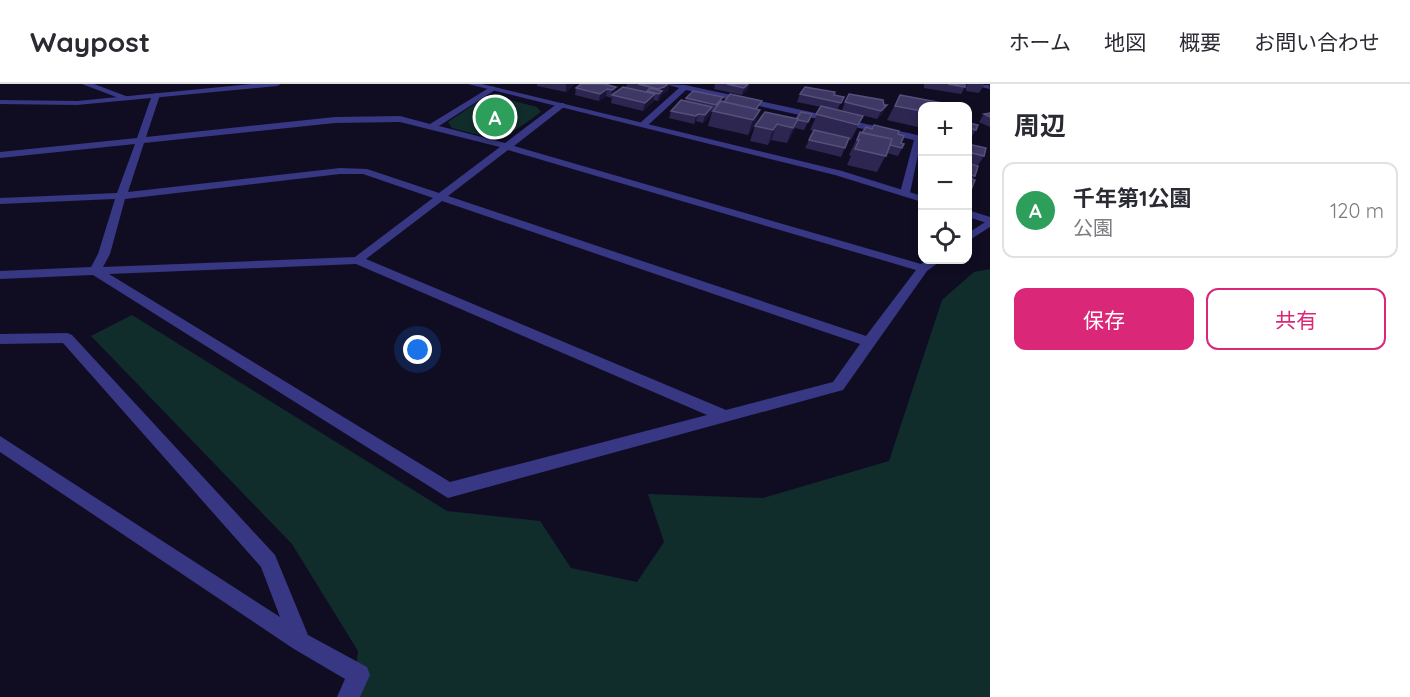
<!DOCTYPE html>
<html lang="ja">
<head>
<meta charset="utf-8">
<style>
  :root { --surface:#fff; --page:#f2f2f3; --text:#2b2b33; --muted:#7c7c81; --line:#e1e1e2; --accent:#db2777 }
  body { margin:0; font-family:Quicksand,"Noto Sans JP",sans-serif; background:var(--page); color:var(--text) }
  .controls { position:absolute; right:18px; top:18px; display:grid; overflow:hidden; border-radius:12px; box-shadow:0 3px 9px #0003 }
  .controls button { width:54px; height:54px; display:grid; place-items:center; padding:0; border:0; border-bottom:2px solid var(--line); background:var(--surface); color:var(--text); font:30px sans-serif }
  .you { position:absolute; left:418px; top:266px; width:21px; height:21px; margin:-15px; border:4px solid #fff; border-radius:50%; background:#1a73e8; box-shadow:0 0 0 9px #1a73e833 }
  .badge { display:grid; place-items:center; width:39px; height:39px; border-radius:50%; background:var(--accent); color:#fff; font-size:20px; font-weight:700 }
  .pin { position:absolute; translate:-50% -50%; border:3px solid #fff; box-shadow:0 2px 6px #0006 }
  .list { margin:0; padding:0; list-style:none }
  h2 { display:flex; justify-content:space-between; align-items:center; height:78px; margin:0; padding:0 24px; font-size:26px }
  h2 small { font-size:20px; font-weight:400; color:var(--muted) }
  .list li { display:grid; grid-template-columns:39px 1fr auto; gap:18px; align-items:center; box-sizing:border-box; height:96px; margin:0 12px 12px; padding:0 12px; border:2px solid var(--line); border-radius:12px }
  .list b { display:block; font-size:22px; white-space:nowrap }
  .list p { margin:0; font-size:20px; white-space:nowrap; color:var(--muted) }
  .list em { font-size:20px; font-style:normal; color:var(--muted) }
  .actions { display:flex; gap:12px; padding:18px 24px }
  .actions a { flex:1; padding:14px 0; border:2px solid var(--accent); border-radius:12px; text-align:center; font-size:21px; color:var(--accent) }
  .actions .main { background:var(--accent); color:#fff }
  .icon { flex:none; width:33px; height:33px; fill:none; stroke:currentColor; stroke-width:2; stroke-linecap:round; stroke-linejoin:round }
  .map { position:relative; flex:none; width:990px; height:613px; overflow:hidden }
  header { display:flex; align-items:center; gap:36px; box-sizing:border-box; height:84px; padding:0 30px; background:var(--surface); border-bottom:2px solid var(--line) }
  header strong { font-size:28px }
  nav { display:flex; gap:33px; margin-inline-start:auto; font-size:21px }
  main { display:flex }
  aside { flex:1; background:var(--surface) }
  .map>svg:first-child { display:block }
  .green { fill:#102d2b }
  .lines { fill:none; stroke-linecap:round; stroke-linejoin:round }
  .minor { fill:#373783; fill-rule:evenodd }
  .tertiary { fill:#373783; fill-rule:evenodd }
  .wall { fill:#2d2651 }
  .shaded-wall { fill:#1a1437 }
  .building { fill:#3e3864; stroke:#56507c; stroke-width:1.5 }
</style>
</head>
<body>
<header>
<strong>Waypost</strong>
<nav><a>ホーム</a><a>地図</a><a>概要</a><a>お問い合わせ</a></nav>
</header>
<main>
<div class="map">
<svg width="990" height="613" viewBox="0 0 990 613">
  <rect width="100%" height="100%" fill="#100d23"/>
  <!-- green -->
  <path class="green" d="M494,12L537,23L541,28C498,59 503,57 452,44L448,38L482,15Z
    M990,185V613H352L358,567L292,460L91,252L132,231L447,427L540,437L571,484L637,498L664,458L648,410L763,414L889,377L942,216L974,188Z"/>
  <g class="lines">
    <!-- minor -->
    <path class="minor" d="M82,0H94L131,14L124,16Z
      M665,0L685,1L922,52L910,109L905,112L900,109L914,56L686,6L646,43H640V39L679,4Z
      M967,0L989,1L990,5Z
      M492,2L496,4L495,6L439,42L505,59L558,19H564V23L514,62L921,180L928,176H942L927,187L843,306L448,414L93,191L0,195V187L91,183L98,170L115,115L0,120V114L117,109L135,60L0,74V68L137,54L152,11L156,9L160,11L146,53L335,33L400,32L430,40ZM400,38L500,63L439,109L367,85L340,84L128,108L144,59L335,39ZM508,66L916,186L866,252L448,112ZM340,90H363L433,114L355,173L103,183L110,170L125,115ZM442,117L860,260L833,298L726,326L366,175ZM356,180L707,331L450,398L109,190Z
      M990,135V143L968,157V149Z
      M67,249L72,251L275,471L308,551L367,583L370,591L360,613H337L345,595L294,565L0,368V352L280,533L261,483L63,259L0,260V250Z"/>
    <!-- tertiary -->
    <path class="tertiary" d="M252,0H281L277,2L77,21L0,20V16L77,17Z
      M468,0H482L842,87L922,112V118L835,91Z
      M968,126L990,133V140L968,133Z"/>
  </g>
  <!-- wall -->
  <path class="wall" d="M537,0H574L566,8L537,2Z
    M581,0H609L608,1L615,9L626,4L627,0H669L668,7L661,11L660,15L658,17L654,16L653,18L643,27L611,19L612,13L611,14L606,12L599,17L575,11L576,4Z
    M715,0H749L748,5L742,11L714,5Z
    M924,0H965V3L961,10L924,4Z
    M967,0H984V1L979,9L966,7V3Z
    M800,10L834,11L844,13L837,26L863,32L851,56H848L841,73L805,64L814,47L810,46L821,23L797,18Z
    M900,11L922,22V44L887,36Z
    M686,14L722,18L759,25V26H760L755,41L748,51L708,42L712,28H711L710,31L703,39L696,37L694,40L669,34L671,27L685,17Z
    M883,16V29L877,35L842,26L845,18Z
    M990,29V43L979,38L984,30Z
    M812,30L804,46L795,44L787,59L771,56L768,61L750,57L755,42L797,34Z
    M968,37L976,46L971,54L968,53Z
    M872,45L898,50L901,59L904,60L898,72L887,69L877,88L847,81L851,72L849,71L860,48L862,49Z
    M968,60L984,72L978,81L968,78Z
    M968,79L975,92L973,95L971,106L968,112Z"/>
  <!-- shaded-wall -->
  <path class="shaded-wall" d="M567,0H574L566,8V1Z
    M669,0L668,7L661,11L660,15L658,17L659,10L657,9L658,5Z
    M748,0H749L748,5L742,11L744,4Z
    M616,3L615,10L612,11L611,14L612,6Z
    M607,5L606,12L599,17L600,10Z
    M655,10L653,18L643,27L645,19Z
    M887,21L883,29L877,35L881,27Z
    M712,23L710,31L703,39L705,31Z
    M760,26L755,41L748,51L753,36Z
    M698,30L696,37L694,40L696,32Z
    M798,35L792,50L787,59L793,44Z
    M777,40L771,56L768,61L773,46Z"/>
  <!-- building -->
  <path class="building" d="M581,0H604L616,3L612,6L607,5L600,10L576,4Z
    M638,0H668L664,3L658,5Z
    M727,0H748L744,4Z
    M948,0H965V3Z
    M623,3L655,10L645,19L612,11Z
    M805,3L835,8L834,11L844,13L841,19L800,10Z
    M650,4L662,7L659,10L647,7Z
    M693,7L723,13L716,21L686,14Z
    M730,10L762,17L756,25L724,18Z
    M849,10L883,16L884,21H887L881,27L845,18Z
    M900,11L943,19L942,22H922V27L895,22Z
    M681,16L712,23L705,31L698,30L696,32L671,27Z
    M721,17L760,26L753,36L713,27Z
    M821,22L863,32L858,41L816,30Z
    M765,28L798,35L793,44L777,40L773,46L755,42Z
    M801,28L812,30L808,38L798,36V35L797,34Z
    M990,29V33L984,30Z
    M968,37H970L969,39L978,41L976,46L968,44Z
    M874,41L899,47L898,50L904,52L901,59L904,60L902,64L890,61L892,55L862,49L866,43L872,45Z
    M814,46L849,54L845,64L809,56Z
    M860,48L892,55L886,72L855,65L859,56H857Z
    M968,60L986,64L984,72L972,69L971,72L968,71Z
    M968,79L978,82L975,92L968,90Z
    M968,94L975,96L971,106L968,105Z"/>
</svg>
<div class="controls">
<button>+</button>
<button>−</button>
<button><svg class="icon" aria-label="locate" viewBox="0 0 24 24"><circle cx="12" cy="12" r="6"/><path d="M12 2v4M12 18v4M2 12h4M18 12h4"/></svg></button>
</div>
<div class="you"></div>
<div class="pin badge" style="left:495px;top:33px;background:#2e9e5b">A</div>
</div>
<aside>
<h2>周辺<small></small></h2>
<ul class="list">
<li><span class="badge" style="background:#2e9e5b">A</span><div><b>千年第1公園</b><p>公園</p></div><em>120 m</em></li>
</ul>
<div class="actions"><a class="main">保存</a><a>共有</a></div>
</aside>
</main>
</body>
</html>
